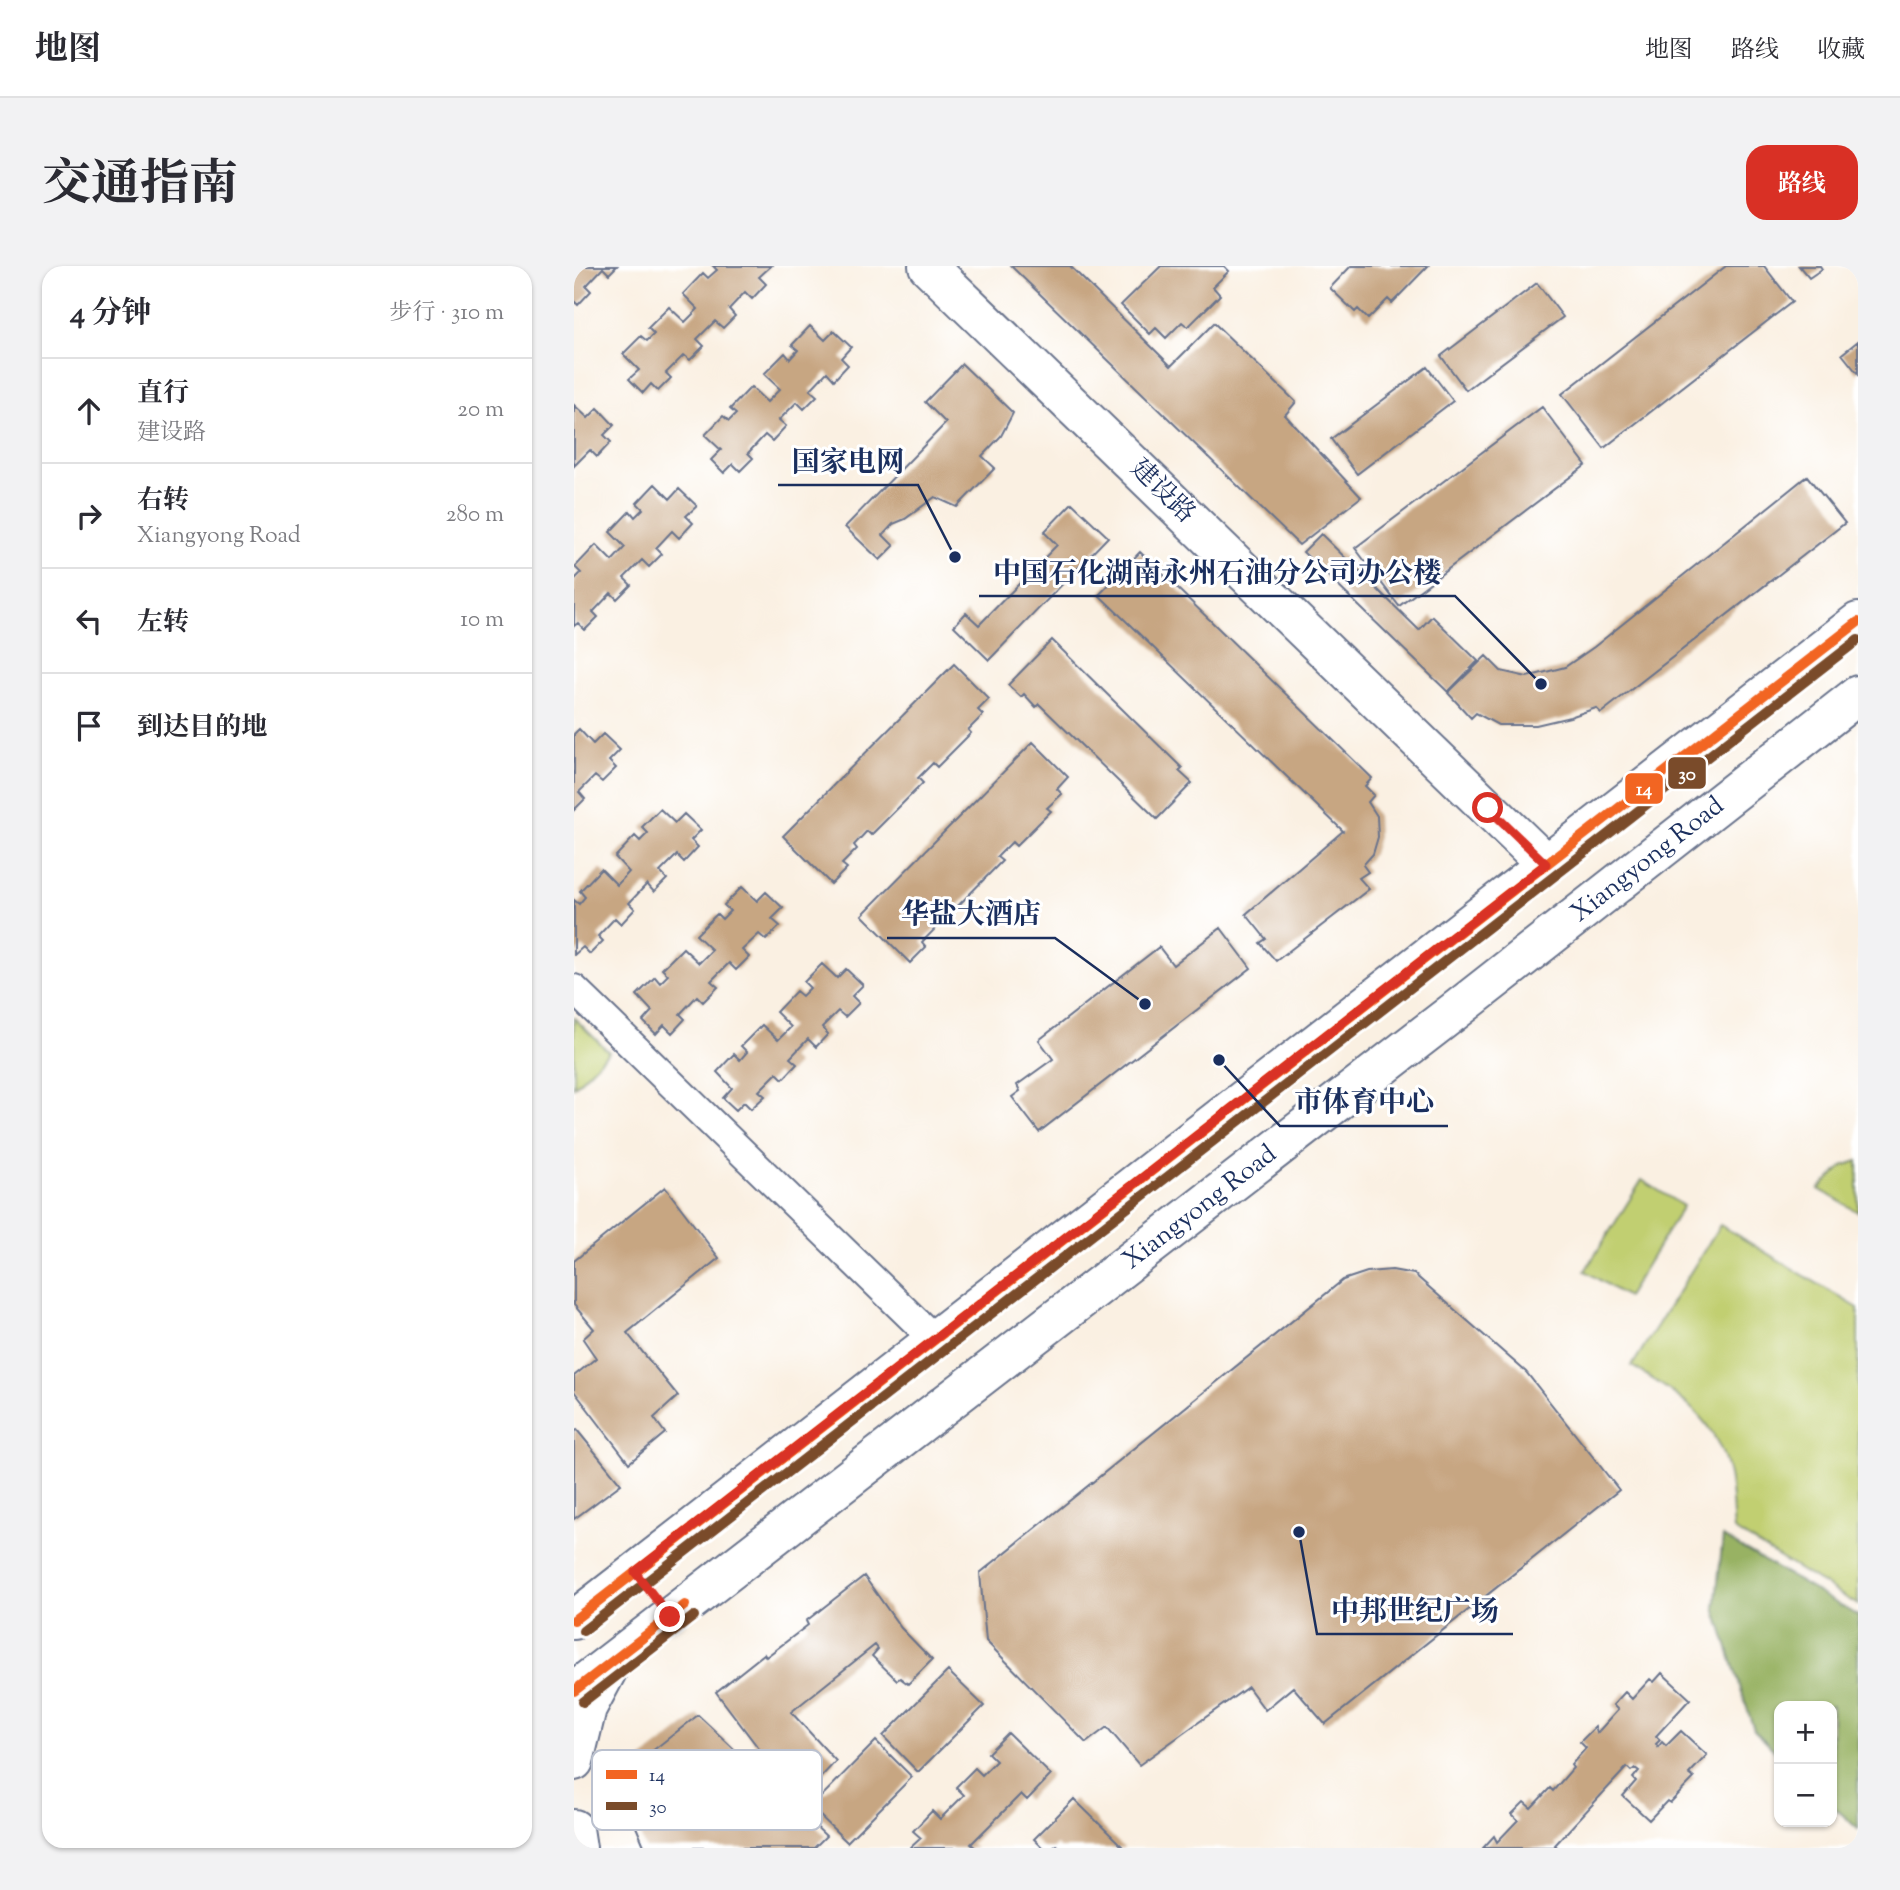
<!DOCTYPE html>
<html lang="zh">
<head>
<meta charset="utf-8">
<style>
  :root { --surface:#fff; --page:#f2f2f3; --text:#2b2b33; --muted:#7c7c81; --line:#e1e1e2; --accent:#d93025 }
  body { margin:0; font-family:"Sorts Mill Goudy","Noto Serif SC",serif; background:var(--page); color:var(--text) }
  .controls { position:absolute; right:21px; bottom:21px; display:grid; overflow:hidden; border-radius:14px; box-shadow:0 2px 5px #0004 }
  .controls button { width:63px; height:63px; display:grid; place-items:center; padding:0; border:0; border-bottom:2px solid var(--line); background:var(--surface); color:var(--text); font:35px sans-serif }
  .stop { position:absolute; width:21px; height:21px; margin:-16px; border:5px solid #d93025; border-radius:50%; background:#fff }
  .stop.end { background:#d93025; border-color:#fff; box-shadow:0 2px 7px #0008 }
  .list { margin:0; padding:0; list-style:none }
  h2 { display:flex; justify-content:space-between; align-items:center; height:91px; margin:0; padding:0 28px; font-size:30px }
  h2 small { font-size:23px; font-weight:400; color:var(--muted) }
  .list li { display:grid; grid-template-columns:46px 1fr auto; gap:21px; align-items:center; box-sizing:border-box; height:105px; padding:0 28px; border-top:2px solid var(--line) }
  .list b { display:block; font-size:26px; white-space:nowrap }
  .list p { margin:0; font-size:23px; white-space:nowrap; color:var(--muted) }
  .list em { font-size:23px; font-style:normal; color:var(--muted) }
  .icon { flex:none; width:38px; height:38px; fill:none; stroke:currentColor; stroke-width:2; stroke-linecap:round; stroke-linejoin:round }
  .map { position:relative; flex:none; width:1284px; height:1582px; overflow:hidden; border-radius:21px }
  header { display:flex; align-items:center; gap:42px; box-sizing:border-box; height:98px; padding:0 35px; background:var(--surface); border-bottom:2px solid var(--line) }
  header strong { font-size:33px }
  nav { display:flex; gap:38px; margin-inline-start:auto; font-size:24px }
  .intro { display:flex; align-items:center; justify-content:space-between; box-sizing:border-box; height:168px; padding:0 42px }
  h1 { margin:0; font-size:49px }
  .button { padding:18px 32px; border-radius:21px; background:var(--accent); color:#fff; font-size:24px; font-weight:700 }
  main { display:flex; gap:42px; padding:0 42px }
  aside { flex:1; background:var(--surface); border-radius:21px; box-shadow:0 2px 5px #0004 }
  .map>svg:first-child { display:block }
  .green { fill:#c1cf71; stroke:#6e7f68; stroke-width:2 }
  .forest { fill:#98b263; stroke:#5a7060; stroke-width:2 }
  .building { fill:#c7a682 }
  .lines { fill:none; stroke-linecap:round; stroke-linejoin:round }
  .street-casing { stroke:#69738c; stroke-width:32 }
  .secondary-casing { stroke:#69738c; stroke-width:42 }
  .primary-casing { stroke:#69738c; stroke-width:42 }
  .street { stroke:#fff; stroke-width:28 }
  .secondary { stroke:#fff; stroke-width:38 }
  .primary { stroke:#fff; stroke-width:38 }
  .bus-1-casing { stroke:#fff; stroke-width:16 }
  .bus-2-casing { stroke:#fff; stroke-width:16 }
  .bus-1 { stroke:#f26522; stroke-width:10 }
  .bus-2 { stroke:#7a4b2a; stroke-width:10 }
  .route { stroke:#d93025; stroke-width:9 }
  .labels { text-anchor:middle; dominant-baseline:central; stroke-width:6; stroke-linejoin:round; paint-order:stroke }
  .street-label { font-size:26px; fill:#1b2f5e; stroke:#fff }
  .key { fill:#fff; stroke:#bbc1cf; stroke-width:2 }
  .key-label { font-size:19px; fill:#1b2f5e }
  .leader { fill:none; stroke:#1b2f5e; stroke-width:2.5 }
  .callout-dot { fill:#1b2f5e; stroke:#fff; stroke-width:2.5 }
  .callout-label { font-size:28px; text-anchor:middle; font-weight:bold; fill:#1b2f5e; stroke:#fff; stroke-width:6; stroke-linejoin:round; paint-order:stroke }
  .line-badge { stroke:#fff; stroke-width:2.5 }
  .badge-label { font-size:19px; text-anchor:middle; font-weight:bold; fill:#fff }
</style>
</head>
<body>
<header>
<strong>地图</strong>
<nav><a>地图</a><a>路线</a><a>收藏</a></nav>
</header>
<div class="intro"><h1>交通指南</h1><a class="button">路线</a></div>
<main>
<aside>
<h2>4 分钟<small>步行 · 310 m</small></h2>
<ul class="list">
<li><svg class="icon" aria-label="ahead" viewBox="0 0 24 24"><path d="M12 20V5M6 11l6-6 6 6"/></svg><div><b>直行</b><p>建设路</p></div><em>20 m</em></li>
<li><svg class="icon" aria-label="right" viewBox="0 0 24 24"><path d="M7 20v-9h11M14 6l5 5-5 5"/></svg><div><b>右转</b><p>Xiangyong Road</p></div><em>280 m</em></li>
<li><svg class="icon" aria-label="left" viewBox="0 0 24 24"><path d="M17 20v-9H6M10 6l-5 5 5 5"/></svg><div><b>左转</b></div><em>10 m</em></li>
<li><svg class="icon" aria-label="arrive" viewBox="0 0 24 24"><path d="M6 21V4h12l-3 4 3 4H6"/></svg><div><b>到达目的地</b></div></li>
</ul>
</aside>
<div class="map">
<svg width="1284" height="1582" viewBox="0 0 1284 1582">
  <rect width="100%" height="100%" fill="#fff"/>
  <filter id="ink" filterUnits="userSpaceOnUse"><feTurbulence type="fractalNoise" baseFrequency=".0143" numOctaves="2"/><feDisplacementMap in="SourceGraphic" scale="14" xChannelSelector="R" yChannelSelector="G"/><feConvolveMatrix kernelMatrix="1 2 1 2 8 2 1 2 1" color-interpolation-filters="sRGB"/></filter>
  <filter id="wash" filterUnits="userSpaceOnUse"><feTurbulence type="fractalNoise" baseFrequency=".00686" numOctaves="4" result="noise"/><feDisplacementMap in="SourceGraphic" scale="28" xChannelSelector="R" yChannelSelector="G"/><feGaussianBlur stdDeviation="1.57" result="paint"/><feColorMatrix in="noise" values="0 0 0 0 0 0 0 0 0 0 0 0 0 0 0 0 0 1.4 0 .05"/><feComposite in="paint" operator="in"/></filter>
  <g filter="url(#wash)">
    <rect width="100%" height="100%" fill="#faf0e2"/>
    <!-- green -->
    <path class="green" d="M0,752L35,786L0,821Z
      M1284,895V946L1245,923L1269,900Z
      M1068,914L1109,940L1053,1031L1011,1005Z
      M1146,959L1284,1042V1339L1160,1264C1158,1245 1159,1224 1154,1205C1141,1150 1102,1128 1058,1100Z"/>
    <!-- forest -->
    <path class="forest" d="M1149,1271L1284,1350V1563L1258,1539V1440H1205V1489L1180,1464L1141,1342Z"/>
    <g id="blocks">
      <!-- building -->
      <path class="building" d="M0,0H43L35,8L29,2L12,20L17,25L4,39L0,35Z
        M139,0H197L185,11L192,18L178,33L171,26L155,43L161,50L149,62L141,55L123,73L130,80L116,94L110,89L92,107L97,112L84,125L77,118L69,127L55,113L65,104L49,88L67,70L73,75L80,68L74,62L95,41L111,56L124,43L109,28L129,7L134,12L143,4Z
        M437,0H496L597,100L640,57L722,136L711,149L787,231L725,279Z
        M587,0H650L655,5L639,21L646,29L614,61L608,56L592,72L582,62L576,68L547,39Z
        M777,0H854L818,37L814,33L794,53L784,43L781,46L756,22Z
        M1152,0H1190L1218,36L1030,182L988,128Z
        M1225,0H1246L1248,3L1235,12Z
        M963,17L989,51L892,124L867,90Z
        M236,60L251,74L260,65L277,81L267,92L274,99L260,114L253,106L236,124L243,130L230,143L223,136L205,154L212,160L198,175L191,169L174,187L179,192L166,205L159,198L150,207L137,194L147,184L131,169L149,150L155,155L162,148L156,143L177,121L193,136L206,123L190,108L211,87L216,93L224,84L218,79Z
        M1284,75V108L1268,88Z
        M388,98L439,147L427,170L408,190L421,202L383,241L361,231L331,253L319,258L309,269L320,280L306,294L271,261L372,157L351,136Z
        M853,101L879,135L783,208L757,173Z
        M0,139L14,152L24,142L40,159L30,169L37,176L23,191L16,184L0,200Z
        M968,141L1012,199L825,340L781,282Z
        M1233,210L1271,257L1027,447L1022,442L996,451L962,459H924L902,447L897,452L874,427L912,390L927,405L953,411L991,401L1020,381Z
        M81,218L96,233L105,223L123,240L112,250L119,257L105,272L98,265L82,282L88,288L75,301L68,294L50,312L57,319L43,333L37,327L19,346L24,351L11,364L4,357L0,360V314L7,307L1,301L22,279L38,295L51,281L36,266L56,245L61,251L69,243L63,237Z
        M498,237L534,271L415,394L380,360L392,347L405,359L483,279L470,266Z
        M747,268L845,364L858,350L904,395L874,426L729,286Z
        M566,286L798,512L791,520L800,529L794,536L803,550L804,571L799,588L789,599L794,606L785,612L795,623L702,695L686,677L692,673L672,648L769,565L525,329Z
        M478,374L608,502L605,505L618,517L583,553L465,438L462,441L450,428L447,431L434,419Z
        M380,398L415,433L404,444L409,449L394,464L397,467L363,501L359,497L344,512L349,517L297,569L293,565L280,579L283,583L268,598L273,602L257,618L209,570Z
        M5,463L19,478L29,468L46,484L35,495L42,502L28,516L21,510L5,526L11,533L0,544V468Z
        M459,476L494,511L483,523L488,528L473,542L477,545L442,580L438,576L423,591L428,595L376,648L372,644L359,658L362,662L348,676L352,681L336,697L288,649Z
        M86,543L101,557L110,548L127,564L117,574L124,581L110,596L103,589L86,606L93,613L80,626L73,618L55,637L61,643L47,658L41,652L24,670L29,675L16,688L9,681L0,689V634L5,638L11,631L6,625L27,603L43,619L55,606L41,591L61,570L66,575L74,567L68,561Z
        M168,621L183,635L192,626L209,642L198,653L206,660L192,674L185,668L168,684L175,691L162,704L155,697L137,715L144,721L129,736L123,730L106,748L111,753L98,767L90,759L82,768L69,755L78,745L63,729L81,711L86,717L94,709L88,703L109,682L125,697L138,684L122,669L143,648L148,653L156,645L150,639Z
        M647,662L677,702L465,866L438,831L446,825L443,819L479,793L465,774L585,681L599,699Z
        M248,698L263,712L272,703L289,719L278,730L285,737L271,751L264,745L248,761L254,768L242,781L234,773L216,792L223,798L209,813L203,807L185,825L191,830L177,843L170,836L162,844L149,832L158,822L143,806L160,788L166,794L173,786L167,780L188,759L204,774L217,761L202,746L222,725L228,730L236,722L230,716Z
        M91,921L145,992L53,1067L104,1130L80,1152L91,1167L55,1197L0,1125V1110L22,1092L9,1073L20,1063L0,1039V995Z
        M818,1004L840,1008L952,1106L1045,1224L751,1458L719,1421L691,1444L674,1421L565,1499L533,1461L512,1477L412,1375L406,1307L769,1014L793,1006Z
        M3,1164L47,1218L0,1253V1166Z
        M290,1310L327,1362L358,1394L334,1418L326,1412L323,1414L298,1390L304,1383L301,1379L217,1446L262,1495L232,1527L186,1484L142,1426L190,1388L192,1391L234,1359L232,1355Z
        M374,1405L410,1440L344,1506L309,1470Z
        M1088,1407L1116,1433L1082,1470L1086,1474L1082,1478L1084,1481L1088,1476L1092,1480L1107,1465L1133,1489L1115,1508L1120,1512L1096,1537L1093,1535L1075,1554L1049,1530L1062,1515L1059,1512L1065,1505L1061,1502L1057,1505L1053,1501L981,1579L984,1582H909L920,1570L923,1576L944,1554L938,1548L950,1536L957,1542L976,1522L979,1525L999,1502L997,1499L1012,1482L1006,1476L1021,1461L1023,1467L1044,1444L1039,1439L1051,1426L1058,1433L1076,1413L1080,1416Z
        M124,1449L252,1570L240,1582H71L60,1556L61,1510L68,1493Z
        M434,1467L477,1509L453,1534L447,1528L397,1578L402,1582H336L347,1572L339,1565L358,1545L366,1553L390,1529L382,1521L401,1502L408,1509L422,1495L414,1487Z
        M302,1475L338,1511L273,1576L237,1541Z
        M500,1533L550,1582H486L483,1579L479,1582H469L460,1573Z"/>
    </g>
  </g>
  <g filter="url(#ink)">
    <use href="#blocks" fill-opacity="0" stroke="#69738c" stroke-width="2"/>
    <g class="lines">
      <!-- street casing -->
      <g class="street-casing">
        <path id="street" d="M0,723L360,1073"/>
      </g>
      <!-- secondary casing -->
      <g class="secondary-casing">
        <path id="secondary" d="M354,0L972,598"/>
      </g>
      <!-- primary casing -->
      <g class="primary-casing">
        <g id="primary">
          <path d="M0,1354L1284,356"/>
          <path id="s1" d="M0,1425L886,741L1284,429"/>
          <path d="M0,1495L13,1442L34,1403"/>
          <path d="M0,1563L3,1582"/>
        </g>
      </g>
      <!-- street -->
      <use href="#street" class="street"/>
      <!-- secondary -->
      <use href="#secondary" class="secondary"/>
      <!-- primary -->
      <use href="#primary" class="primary"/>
      <!-- bus-1 casing -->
      <g class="bus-1-casing">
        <path id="bus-1" d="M0,1354L1284,356
          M0,1425L111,1339"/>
      </g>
      <!-- bus-2 casing -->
      <g class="bus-2-casing">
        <path id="bus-2" d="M9,1365L1284,374
          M9,1436L120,1350"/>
      </g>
      <!-- bus-1 -->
      <use href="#bus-1" class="bus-1"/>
      <!-- bus-2 -->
      <use href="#bus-2" class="bus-2"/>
    </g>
  </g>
  <g class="lines" filter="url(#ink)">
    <!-- route -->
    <path class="route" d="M96,1351L61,1306L972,598L914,542"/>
  </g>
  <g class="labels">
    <!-- street labels -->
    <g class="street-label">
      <text transform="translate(588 226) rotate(44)">建设路</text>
      <text stroke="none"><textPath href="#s1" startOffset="1358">Xiangyong Road</textPath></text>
      <text stroke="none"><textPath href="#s1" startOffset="791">Xiangyong Road</textPath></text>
    </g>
  </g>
  <!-- legend -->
  <rect x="18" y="1484" width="230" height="80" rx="10" class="key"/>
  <rect x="32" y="1504" width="31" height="9" fill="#f26522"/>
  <rect x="32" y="1536" width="31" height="8" fill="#7a4b2a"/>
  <g class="key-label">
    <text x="75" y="1515">14</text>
    <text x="75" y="1547">30</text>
  </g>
  <!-- callouts -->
  <path class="leader" d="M381 291L344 219H204M967 418L881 330H405M571 738L481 672H313M645 794L706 860H874M725 1266L743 1368H939"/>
  <g class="callout-dot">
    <circle cx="381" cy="291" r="7"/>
    <circle cx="967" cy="418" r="7"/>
    <circle cx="571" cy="738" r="7"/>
    <circle cx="645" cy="794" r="7"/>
    <circle cx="725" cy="1266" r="7"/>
  </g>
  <g class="callout-label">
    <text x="274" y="205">国家电网</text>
    <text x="643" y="316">中国石化湖南永州石油分公司办公楼</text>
    <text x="397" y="657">华盐大酒店</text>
    <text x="790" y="845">市体育中心</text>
    <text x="841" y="1354">中邦世纪广场</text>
  </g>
  <g class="line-badge">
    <rect x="1093" y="490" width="40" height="34" rx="7" fill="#7a4b2a"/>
    <rect x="1050" y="506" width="40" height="33" rx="7" fill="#f26522"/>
  </g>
  <g class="badge-label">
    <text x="1113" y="514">30</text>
    <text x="1070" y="529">14</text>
  </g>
</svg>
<div class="controls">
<button>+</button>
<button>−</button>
</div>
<div class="stop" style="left:914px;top:542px"></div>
<div class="stop end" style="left:96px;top:1351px"></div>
</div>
</main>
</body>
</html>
